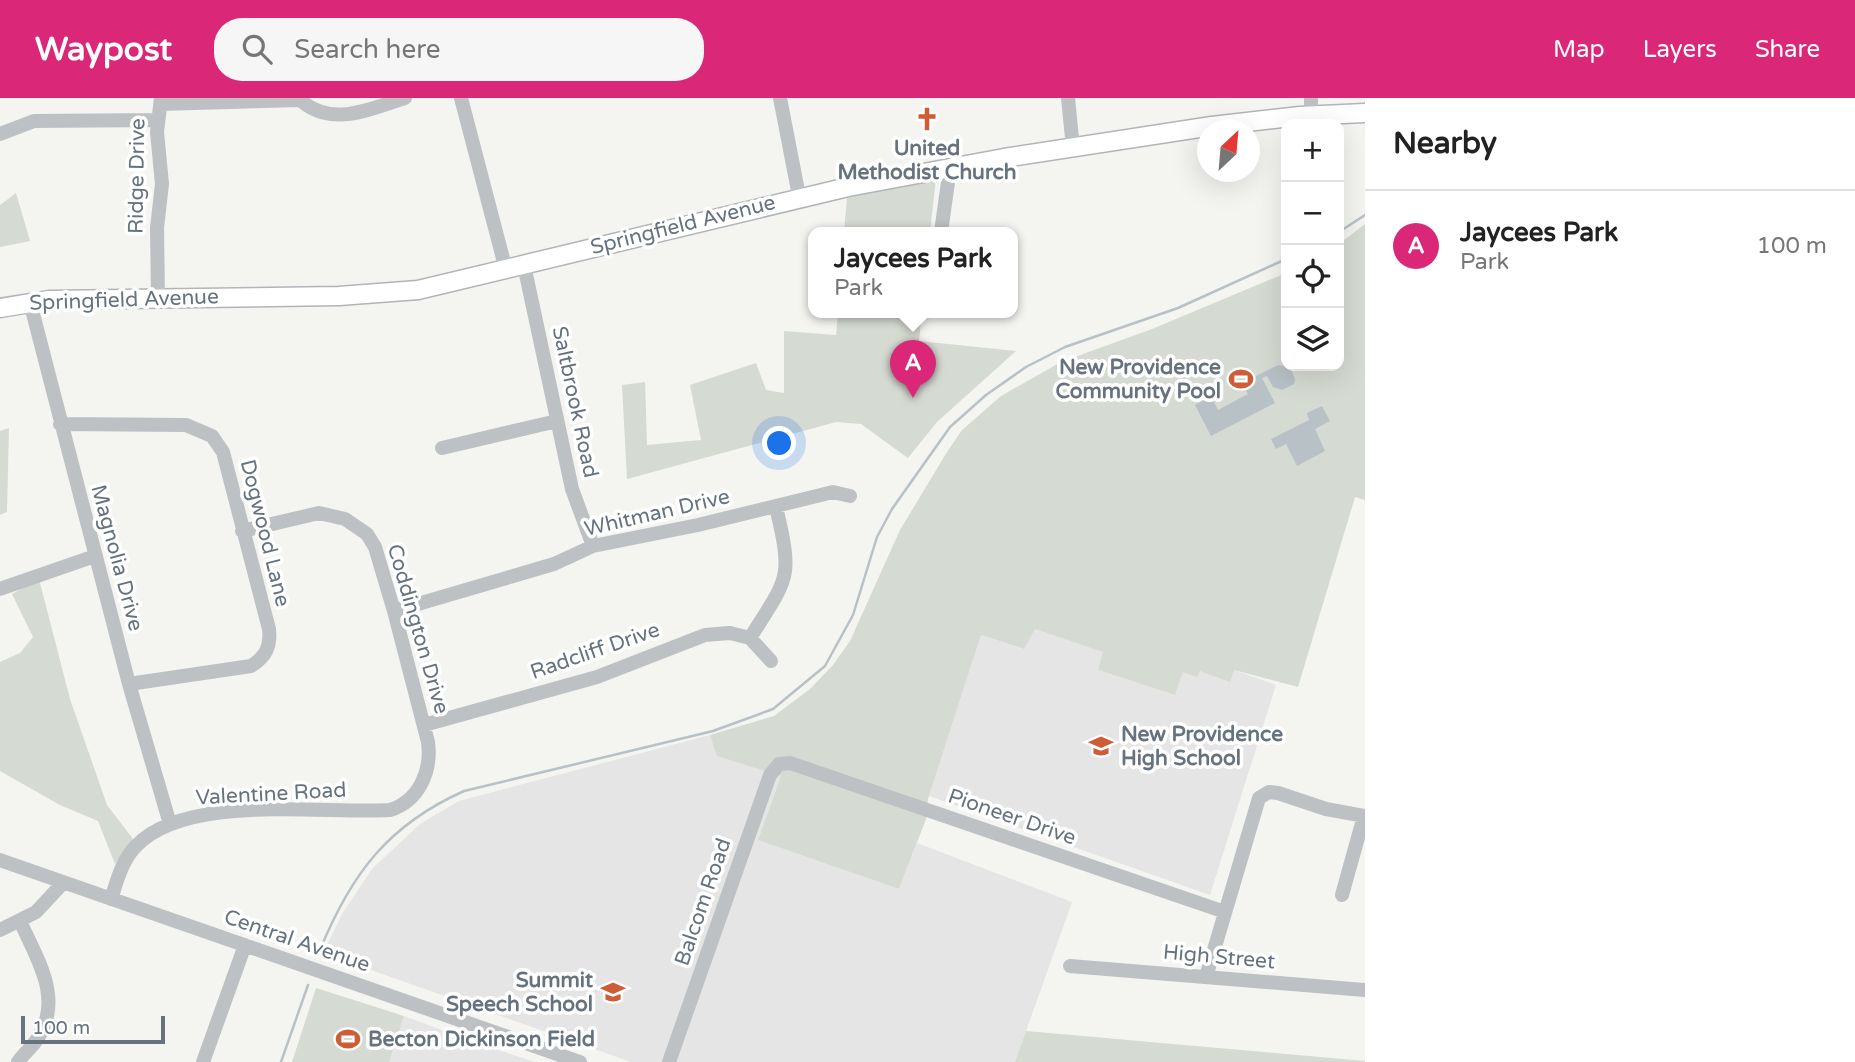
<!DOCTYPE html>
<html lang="en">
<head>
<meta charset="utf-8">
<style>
  :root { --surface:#fff; --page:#f6f6f6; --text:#222; --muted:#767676; --line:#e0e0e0; --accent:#db2777 }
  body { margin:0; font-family:"Varela Round",sans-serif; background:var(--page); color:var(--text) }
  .controls { position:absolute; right:21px; top:21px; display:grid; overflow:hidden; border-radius:14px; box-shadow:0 7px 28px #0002 }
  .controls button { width:63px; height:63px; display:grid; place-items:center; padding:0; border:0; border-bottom:2px solid var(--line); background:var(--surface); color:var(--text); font:35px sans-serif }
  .compass { position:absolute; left:1197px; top:21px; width:63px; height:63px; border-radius:50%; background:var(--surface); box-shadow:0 7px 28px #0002; rotate:26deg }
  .scale { position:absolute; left:21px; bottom:18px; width:144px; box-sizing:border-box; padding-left:7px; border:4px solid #66737e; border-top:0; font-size:19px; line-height:24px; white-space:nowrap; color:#66737e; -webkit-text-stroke:5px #fff; paint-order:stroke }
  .you { position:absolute; left:780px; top:346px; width:24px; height:24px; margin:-18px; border:5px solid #fff; border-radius:50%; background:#1a73e8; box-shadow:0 0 0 10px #1a73e833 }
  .badge { display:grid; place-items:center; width:46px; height:46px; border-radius:50%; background:var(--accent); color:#fff; font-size:23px; font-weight:700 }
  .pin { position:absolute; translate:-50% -58px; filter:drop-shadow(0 2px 4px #0008) }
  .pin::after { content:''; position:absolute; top:37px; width:24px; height:21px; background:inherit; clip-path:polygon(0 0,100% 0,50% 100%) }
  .popup { position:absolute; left:808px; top:129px; width:210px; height:91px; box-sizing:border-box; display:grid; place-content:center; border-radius:14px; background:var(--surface); filter:drop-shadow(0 2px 5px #0005); font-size:23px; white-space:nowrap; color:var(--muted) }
  .popup b { font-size:26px; color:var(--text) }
  .popup::after { content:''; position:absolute; left:50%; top:100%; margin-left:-14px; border:14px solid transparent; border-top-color:var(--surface) }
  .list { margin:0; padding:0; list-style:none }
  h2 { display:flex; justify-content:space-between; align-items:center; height:91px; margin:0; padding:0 28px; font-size:30px }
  h2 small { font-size:23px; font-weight:400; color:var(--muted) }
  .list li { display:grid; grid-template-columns:46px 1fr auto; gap:21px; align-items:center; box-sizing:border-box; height:112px; padding:0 28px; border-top:2px solid var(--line) }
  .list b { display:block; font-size:26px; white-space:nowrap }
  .list p { margin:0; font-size:23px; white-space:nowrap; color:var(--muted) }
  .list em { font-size:23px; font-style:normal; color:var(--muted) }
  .icon { flex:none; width:38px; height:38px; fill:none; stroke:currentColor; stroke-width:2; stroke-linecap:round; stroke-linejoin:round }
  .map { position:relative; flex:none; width:1365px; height:964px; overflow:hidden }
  header { display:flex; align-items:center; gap:42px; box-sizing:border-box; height:98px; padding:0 35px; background:var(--accent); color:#fff }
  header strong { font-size:33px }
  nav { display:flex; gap:38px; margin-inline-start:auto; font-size:24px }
  .search { width:490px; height:63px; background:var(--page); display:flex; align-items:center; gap:18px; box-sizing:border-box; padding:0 24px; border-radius:28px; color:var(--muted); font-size:26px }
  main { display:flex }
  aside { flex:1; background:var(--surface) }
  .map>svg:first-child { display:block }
  .built { fill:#e4e5e4 }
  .green { fill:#d5dad2 }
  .water { fill:#b8c1c6 }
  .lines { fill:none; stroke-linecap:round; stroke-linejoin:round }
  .stream { stroke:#b8c1c6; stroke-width:2.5 }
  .major-casing { stroke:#b1b5b8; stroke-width:21 }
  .minor { stroke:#bdc1c4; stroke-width:14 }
  .major { stroke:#fff; stroke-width:18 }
  .labels { text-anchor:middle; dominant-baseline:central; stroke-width:7; stroke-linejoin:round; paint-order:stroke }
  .poi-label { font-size:21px; font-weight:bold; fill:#66737e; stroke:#fff; text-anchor:end }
  .street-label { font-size:21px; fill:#66737e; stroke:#fff }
</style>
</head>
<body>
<header>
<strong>Waypost</strong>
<div class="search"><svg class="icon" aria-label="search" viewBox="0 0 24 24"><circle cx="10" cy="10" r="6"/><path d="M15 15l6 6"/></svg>Search here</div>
<nav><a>Map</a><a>Layers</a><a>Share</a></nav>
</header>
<main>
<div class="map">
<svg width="1365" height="964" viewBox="0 0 1365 964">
  <rect width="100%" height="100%" fill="#f4f4f1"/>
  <!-- built -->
  <path class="built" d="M1035,531L1104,554L1098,572L1175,597L1183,574L1234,572L1276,587L1210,797L929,698L981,537L1023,551Z
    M710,637L718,658L781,678L758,742L899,791L917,745L1072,804L1015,964H631L323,855L342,816L372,771L420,726L459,703Z
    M404,918L477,945L535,964H389Z"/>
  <!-- green -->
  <path class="green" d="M936,80L930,134H844L847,100Z
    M16,95L30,143L0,149V107Z
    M1365,126V402L1355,399L1298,589L1234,572L1230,584L1200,573L1197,579L1183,574L1175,597L1098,572L1103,554L1035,531L1024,551L981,537L928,701L926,721L899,791L758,742L781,678L717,658L710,637L774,618L810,591L833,567L850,543L900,432L947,354L962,332L1001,298L1061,264L1152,231L1286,175V268H1339V146Z
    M838,214H922L919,243L1016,253L937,324L908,360L861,326L836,324L627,381L622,287L645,284L647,347L701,342L690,287L756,265L766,292L784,295V233L836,237Z
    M9,330L7,414L0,417V333Z
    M39,481L70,601L107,707L133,741L115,766L98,723L60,707L0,673V564L20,555L33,539L12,496Z
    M316,890L404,918L389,964H292Z
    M1026,933L1365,963V964H1015Z"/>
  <!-- water -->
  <path class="water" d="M1278,267L1290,269L1295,281L1294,286L1282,292L1273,289L1267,278L1262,280L1275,305L1211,338L1195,307L1211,298L1218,312L1248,296L1242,285Z
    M1322,308L1330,323L1315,331L1325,353L1297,368L1286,346L1276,351L1271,341L1309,322L1307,315Z"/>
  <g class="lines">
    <!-- stream -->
    <path class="stream" d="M1339,134L1365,117
      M320,852C351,776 388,727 464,693L713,633L773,611L825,568L853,517L877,439L892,411L950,329L986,297L1026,269L1065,249L1178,210L1286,161
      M281,964L308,887"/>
    <!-- major casing -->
    <g class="major-casing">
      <path id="major" d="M0,210L49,202L339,198L418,192L848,89L1004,60L1212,28L1300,18L1365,15"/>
    </g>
    <!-- minor -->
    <path class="minor" d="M298,0C330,31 369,11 405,0
      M461,0L506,172
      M780,0L799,98
      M1068,0L1073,50
      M1311,0V17
      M160,6L300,2
      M0,36L34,23L158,22
      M941,134L950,70
      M524,167L572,391L593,448
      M158,199L157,130L162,86L157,34L161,0
      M30,204L129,586L170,726
      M60,326L186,327L212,338L223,354L269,531C271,548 266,559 251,568L129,586
      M442,350L557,323
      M0,491L95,458
      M394,513L554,466L593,448L698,427L833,394L850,398
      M750,540C789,478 793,481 776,409
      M424,627L597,579L705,537L730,535L750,540L771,563
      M0,762L580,964
      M1342,797L1364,718
      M111,801C117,783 122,762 136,748C187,695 321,716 390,712C419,703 432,673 428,644L394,513L375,449L367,436L345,421L319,415L242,433
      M0,832L36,814L63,785
      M1070,868L1365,892
      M1206,879L1259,700L1269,694L1278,695L1326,711L1365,718
      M18,964C24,955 34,948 39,938C63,899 36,859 20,823
      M203,964L245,847
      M669,964L770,677L779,666L790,665L1225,814"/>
    <!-- major -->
    <use href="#major" class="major"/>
  </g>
  <!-- icons -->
  <defs>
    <g id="church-bare" transform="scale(1.89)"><path d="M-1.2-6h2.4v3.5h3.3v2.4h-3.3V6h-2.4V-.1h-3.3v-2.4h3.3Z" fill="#cd5c37" stroke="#fff" stroke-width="2.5" paint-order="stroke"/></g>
    <g id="stadium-bare" transform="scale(1.89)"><path d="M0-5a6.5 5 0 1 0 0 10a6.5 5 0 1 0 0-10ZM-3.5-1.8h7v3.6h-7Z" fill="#cd5c37" stroke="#fff" stroke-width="2.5" paint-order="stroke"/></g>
    <g id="school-bare" transform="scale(1.89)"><path d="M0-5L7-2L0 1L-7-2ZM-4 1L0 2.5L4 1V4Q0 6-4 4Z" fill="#cd5c37" stroke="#fff" stroke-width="2.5" paint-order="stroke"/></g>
  </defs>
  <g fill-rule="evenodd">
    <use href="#church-bare" x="927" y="21"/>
    <use href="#stadium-bare" x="1241" y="281"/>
    <use href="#school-bare" x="1101" y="648"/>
    <use href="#school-bare" x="613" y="894"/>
    <use href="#stadium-bare" x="348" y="941"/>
  </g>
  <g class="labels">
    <!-- poi labels -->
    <g class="poi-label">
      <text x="927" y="50" text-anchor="middle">United<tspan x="927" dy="24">Methodist Church</tspan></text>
      <text x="1221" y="269">New Providence<tspan x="1221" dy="24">Community Pool</tspan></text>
      <text x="1121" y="636" text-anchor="start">New Providence<tspan x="1121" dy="24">High School</tspan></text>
      <text x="593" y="882">Summit<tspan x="593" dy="24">Speech School</tspan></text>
      <text x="368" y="941" text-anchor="start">Becton Dickinson Field</text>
    </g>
    <!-- street labels -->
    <g class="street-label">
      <text transform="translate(137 78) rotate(-89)">Ridge Drive</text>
      <text transform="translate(683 127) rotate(-14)">Springfield Avenue</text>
      <text transform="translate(124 202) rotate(-2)">Springfield Avenue</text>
      <text transform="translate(575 304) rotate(78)">Saltbrook Road</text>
      <text transform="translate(657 415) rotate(-13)">Whitman Drive</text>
      <text transform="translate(265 435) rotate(76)">Dogwood Lane</text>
      <text transform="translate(117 460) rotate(75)">Magnolia Drive</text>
      <text transform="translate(418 531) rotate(74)">Coddington Drive</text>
      <text transform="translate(595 553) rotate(-19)">Radcliff Drive</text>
      <text transform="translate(271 696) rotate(-3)">Valentine Road</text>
      <text transform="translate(1012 719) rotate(19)">Pioneer Drive</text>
      <text transform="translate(703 804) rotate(-71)">Balcom Road</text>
      <text transform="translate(297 843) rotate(19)">Central Avenue</text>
      <text transform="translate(1219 859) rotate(5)">High Street</text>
    </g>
  </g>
</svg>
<div class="controls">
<button>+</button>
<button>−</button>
<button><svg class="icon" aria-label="locate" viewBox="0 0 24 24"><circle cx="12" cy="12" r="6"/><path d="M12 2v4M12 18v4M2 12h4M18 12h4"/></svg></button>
<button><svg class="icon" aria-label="layers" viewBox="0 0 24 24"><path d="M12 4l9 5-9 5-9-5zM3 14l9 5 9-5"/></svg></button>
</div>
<svg class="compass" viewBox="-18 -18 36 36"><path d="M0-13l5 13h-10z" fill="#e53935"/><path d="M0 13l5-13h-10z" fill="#767676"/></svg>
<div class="scale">100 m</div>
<div class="you"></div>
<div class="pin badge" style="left:913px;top:300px">A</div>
<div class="popup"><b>Jaycees Park</b>Park</div>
</div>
<aside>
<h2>Nearby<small></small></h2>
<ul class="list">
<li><span class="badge">A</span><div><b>Jaycees Park</b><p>Park</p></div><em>100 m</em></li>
</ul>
</aside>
</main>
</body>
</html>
